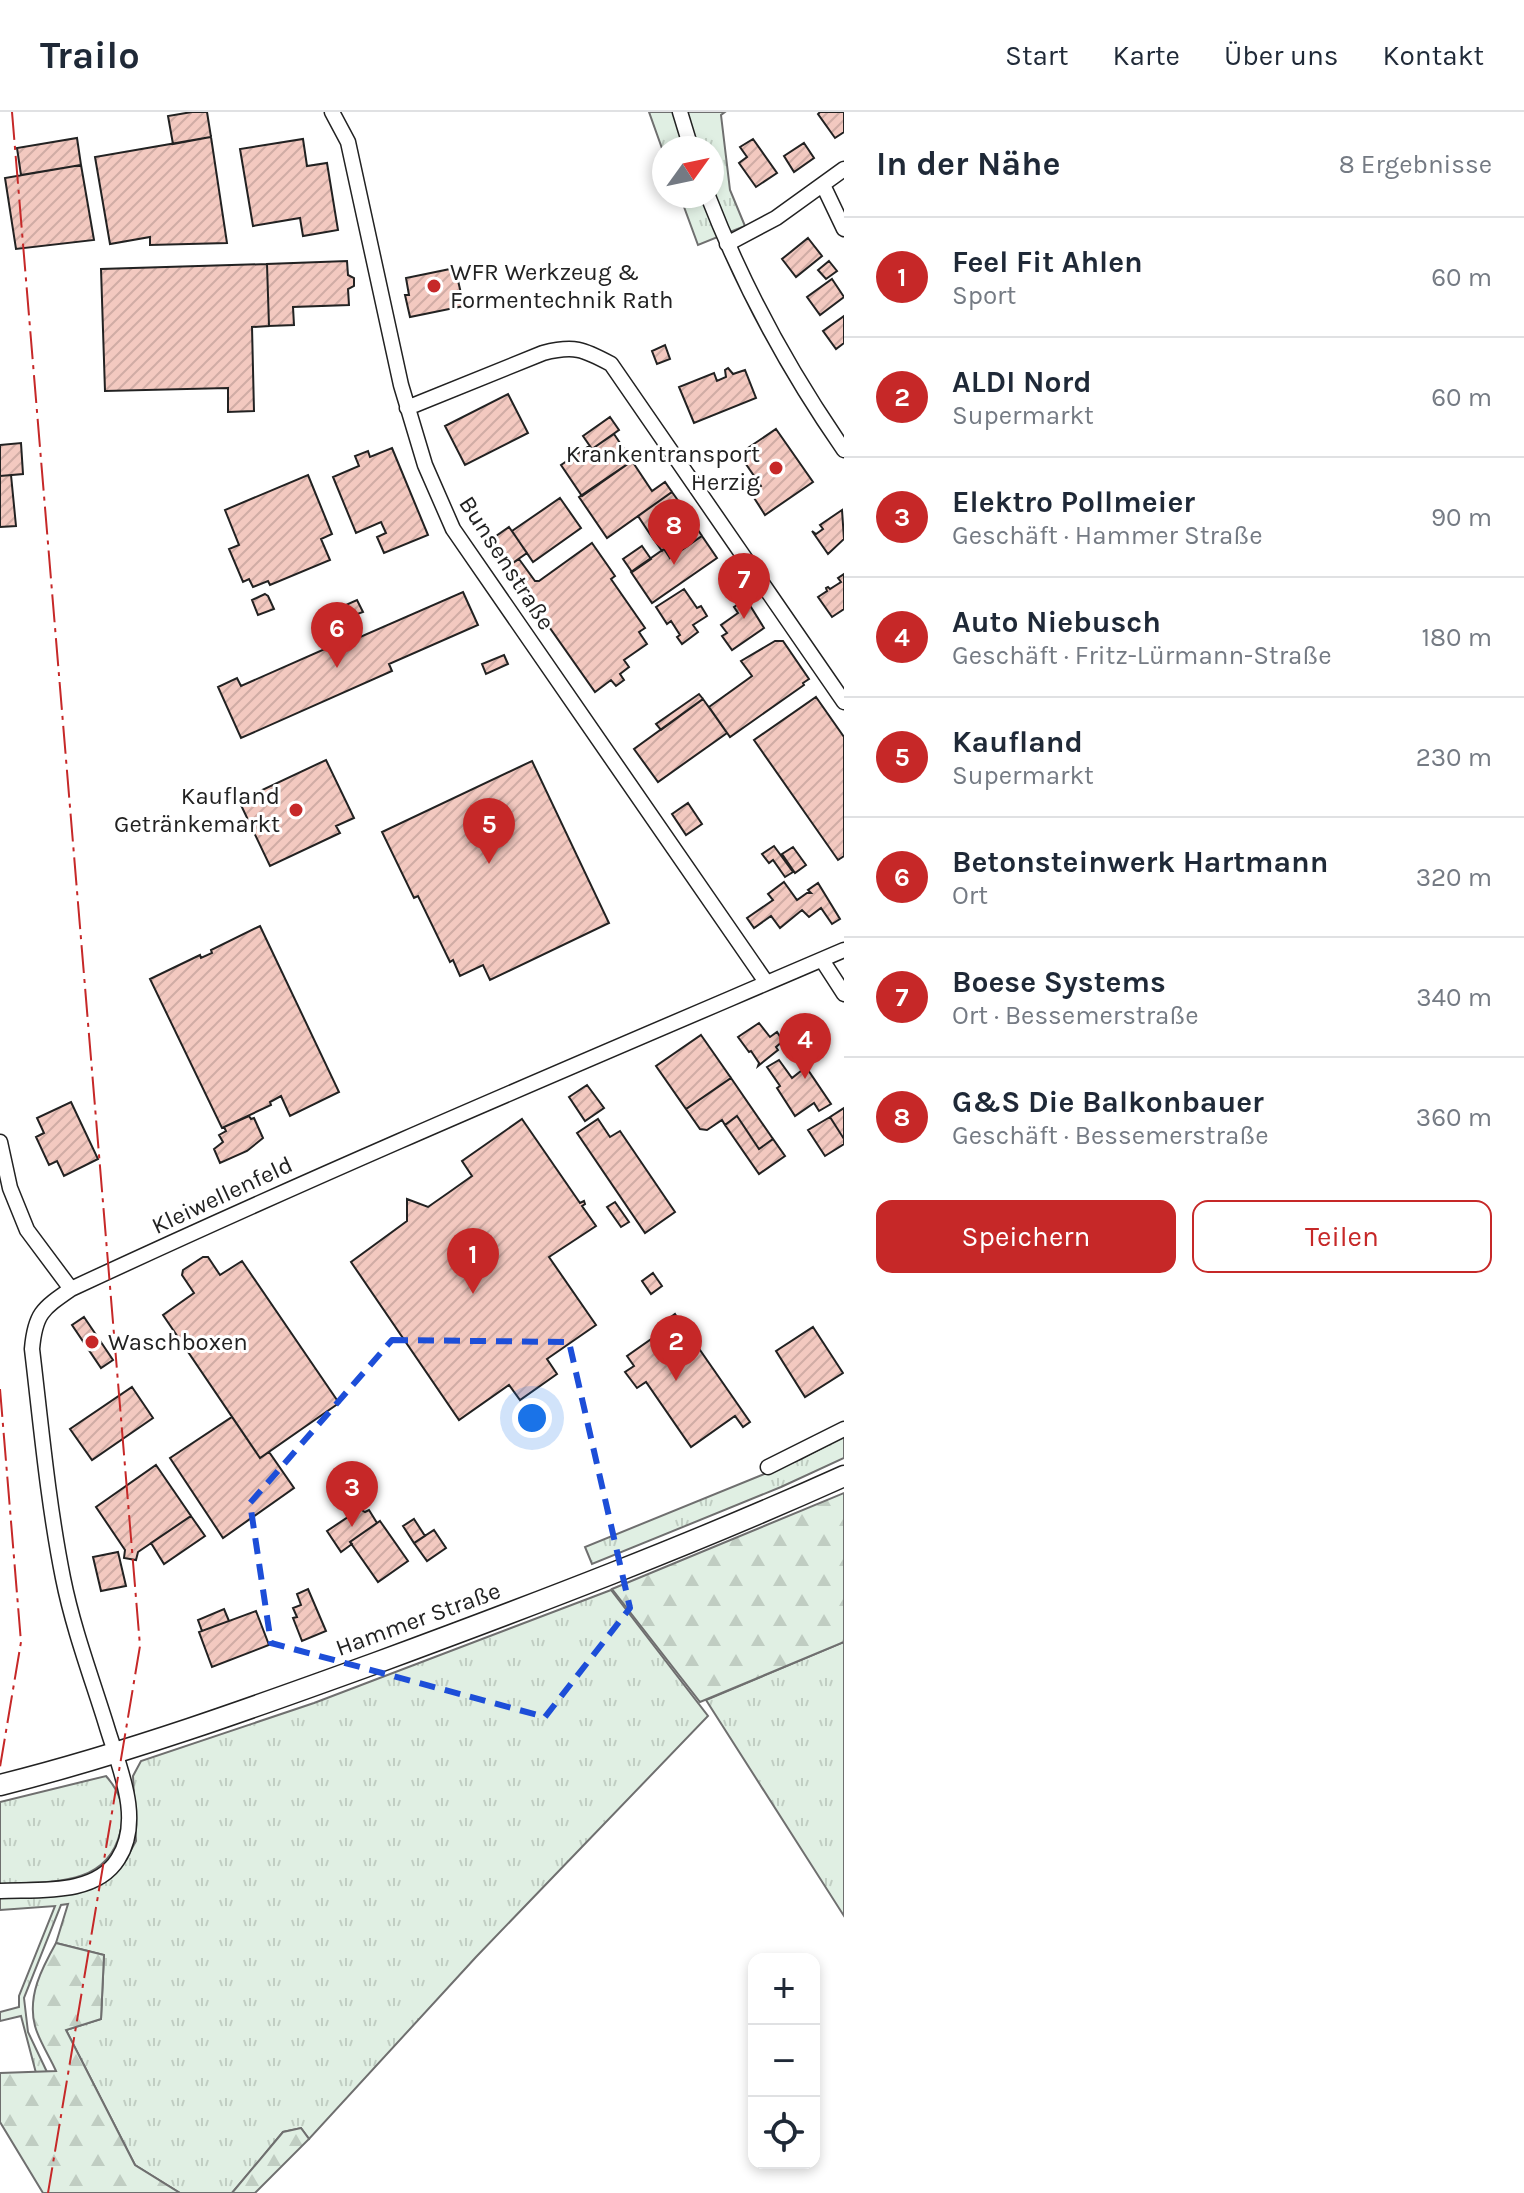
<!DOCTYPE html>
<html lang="de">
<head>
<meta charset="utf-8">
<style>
  :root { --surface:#fff; --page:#f2f2f3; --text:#1f2937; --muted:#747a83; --line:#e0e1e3; --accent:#c62828 }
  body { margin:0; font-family:Karla,sans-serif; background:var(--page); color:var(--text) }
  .controls { position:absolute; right:24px; bottom:24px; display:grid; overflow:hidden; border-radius:16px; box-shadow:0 4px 12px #0003 }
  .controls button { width:72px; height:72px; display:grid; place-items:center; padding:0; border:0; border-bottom:2px solid var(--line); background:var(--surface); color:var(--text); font:40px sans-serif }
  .compass { position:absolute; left:652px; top:24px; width:72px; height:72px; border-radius:50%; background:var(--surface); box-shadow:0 4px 12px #0003; rotate:57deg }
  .you { position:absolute; left:532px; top:1306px; width:28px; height:28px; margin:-20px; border:6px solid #fff; border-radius:50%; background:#1a73e8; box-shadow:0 0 0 12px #1a73e833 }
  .badge { display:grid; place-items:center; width:52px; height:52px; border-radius:50%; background:var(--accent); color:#fff; font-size:26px; font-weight:700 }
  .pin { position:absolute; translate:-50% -66px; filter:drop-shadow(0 2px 4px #0008) }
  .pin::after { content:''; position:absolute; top:42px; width:28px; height:24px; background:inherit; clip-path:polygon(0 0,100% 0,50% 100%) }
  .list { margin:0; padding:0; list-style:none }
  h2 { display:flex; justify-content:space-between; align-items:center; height:104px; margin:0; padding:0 32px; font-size:34px }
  h2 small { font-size:26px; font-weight:400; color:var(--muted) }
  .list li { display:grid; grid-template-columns:52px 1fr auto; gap:24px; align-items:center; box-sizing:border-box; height:120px; padding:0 32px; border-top:2px solid var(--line) }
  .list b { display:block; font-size:30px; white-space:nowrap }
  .list p { margin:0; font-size:26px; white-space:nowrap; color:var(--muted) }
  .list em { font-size:26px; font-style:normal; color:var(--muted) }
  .actions { display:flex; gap:16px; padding:24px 32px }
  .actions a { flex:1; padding:18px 0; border:2px solid var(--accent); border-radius:16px; text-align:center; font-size:28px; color:var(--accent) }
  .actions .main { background:var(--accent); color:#fff }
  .icon { flex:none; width:44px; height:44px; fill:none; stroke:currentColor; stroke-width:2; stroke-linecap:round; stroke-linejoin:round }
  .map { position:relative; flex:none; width:844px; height:2081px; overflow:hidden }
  header { display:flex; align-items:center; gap:48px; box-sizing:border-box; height:112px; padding:0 40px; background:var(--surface); border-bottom:2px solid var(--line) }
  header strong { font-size:38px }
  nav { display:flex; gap:44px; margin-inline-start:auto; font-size:28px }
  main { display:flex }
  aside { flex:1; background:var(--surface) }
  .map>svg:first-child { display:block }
  .grass { fill:url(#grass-tufts); stroke:#6f6f6f; stroke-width:2 }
  .forest { fill:url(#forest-firs); stroke:#6f6f6f; stroke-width:2 }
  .building { fill:url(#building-hatch); stroke:#222; stroke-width:2 }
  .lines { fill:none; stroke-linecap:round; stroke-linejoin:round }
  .minor-casing { stroke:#222; stroke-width:17 }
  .secondary-casing { stroke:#222; stroke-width:23 }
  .minor { stroke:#fff; stroke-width:14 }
  .secondary { stroke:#fff; stroke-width:20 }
  .power { stroke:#c62828; stroke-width:2; stroke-dasharray:28 6 4 6; stroke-linecap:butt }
  .marked { fill:none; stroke:#1d4ed8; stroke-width:6; stroke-dasharray:16 10; stroke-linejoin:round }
  .poi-dot { fill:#c62828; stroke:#fff; stroke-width:3 }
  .labels { text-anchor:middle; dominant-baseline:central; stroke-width:6; stroke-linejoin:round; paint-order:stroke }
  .poi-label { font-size:24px; fill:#222; stroke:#fff; text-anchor:start }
  .street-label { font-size:24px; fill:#222; stroke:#fff }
</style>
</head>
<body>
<header>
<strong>Trailo</strong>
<nav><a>Start</a><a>Karte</a><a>Über uns</a><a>Kontakt</a></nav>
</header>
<main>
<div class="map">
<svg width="844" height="2081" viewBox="0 0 844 2081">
  <defs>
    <pattern id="grass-tufts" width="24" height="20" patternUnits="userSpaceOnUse" patternTransform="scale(2)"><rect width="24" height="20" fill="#e0efe3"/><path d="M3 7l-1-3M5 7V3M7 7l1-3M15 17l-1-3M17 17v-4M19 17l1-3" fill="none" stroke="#c0cdc2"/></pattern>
    <pattern id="forest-firs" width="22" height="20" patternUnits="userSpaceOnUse" patternTransform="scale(2)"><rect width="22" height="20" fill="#e0efe3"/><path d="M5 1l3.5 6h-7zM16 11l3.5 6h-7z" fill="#c0cdc2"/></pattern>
    <pattern id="building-hatch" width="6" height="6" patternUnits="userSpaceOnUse" patternTransform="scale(2)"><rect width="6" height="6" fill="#f3c9c0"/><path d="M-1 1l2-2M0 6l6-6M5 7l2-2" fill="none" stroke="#d0aca5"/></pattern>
  </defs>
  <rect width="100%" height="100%" fill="#fff"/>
  <!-- grass -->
  <path class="grass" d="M649,0H725L721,3L730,78L745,114L698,133L680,84H712V36H664V42Z
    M844,1324V1346L781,1375L592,1452L585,1435L801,1347Z
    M611,1478L708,1604L476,1845L309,2027L301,2016L283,2020L232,2081H180L135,2053L66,1918L101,1907L104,1843L56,1831L68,1792L61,1793L24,1886L28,1920L47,1960L36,1961L21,1904L0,1909V1900L19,1895V1884L55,1794L0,1798V1786L73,1782L96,1775L122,1754L136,1729L133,1664L141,1649L314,1591Z
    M844,1530V1804L706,1588Z
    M106,1664C121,1681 126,1698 120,1721C106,1777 46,1769 0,1772V1690Z"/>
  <!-- forest -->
  <path class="forest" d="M844,1381V1530L700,1590L612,1477Z
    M56,1831L104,1843L101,1907L66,1918L135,2053L180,2081H43L0,2010V1961L56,1959C50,1945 39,1929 35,1914C27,1884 42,1856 56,1831Z
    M301,2016L309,2027L255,2081H232L283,2020Z"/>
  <!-- building -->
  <path class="building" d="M192,0H207L211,25L173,32L168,4Z
    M820,0H844V20L835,26L818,2Z
    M211,25L227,131L150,133V125L110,132L95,45Z
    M77,26L81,53L21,63L17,36Z
    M303,27L307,54L327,51L338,118L303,124L300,106L253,114L240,37Z
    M753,27L777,61L756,75L739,51L747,45L740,35Z
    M804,31L814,46L794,60L784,44Z
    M81,53L94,128L16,137L5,66Z
    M808,126L822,144L796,165L782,147Z
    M347,149L348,163L354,166V174L348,177L349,193L293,195L294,213L269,214L267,152Z
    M829,149L837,159L826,167L818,158Z
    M267,152L269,214L252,215L254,299L228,300V276L105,279L101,157Z
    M455,156L464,194L410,205L405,183H409L406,166Z
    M832,167L844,185L820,203L807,185Z
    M844,204V231L836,237L823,219Z
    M665,233L670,247L657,252L652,239Z
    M728,256L733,262L745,258L756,286L694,311L679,275L714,261L717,269L726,265L725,258Z
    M508,282L528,321L465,353L445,314Z
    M610,305L619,318L592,337L583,324Z
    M776,317L813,370L765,403L751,381L761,374L739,342Z
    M614,322L632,349L582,384L561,353L589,334L592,337Z
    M21,331L23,362L0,364V333Z
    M392,336L428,423L384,441L377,425L386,421L381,410L356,421L333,365L359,354L355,344L368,339L370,345Z
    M632,349L652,379L665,370L672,380L607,426L579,385Z
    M11,363L16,414L0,415V364Z
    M308,363L332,422L321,427L330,448L270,473L268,469L253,475L249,467L243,470L229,437L239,433L225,398Z
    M672,380L684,397L650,422L638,404Z
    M560,386L581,416L533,450L512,419Z
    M684,397L702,424L670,446L664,437L662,439L650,422Z
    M842,398L844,427L828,442L812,419L816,422L823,417L820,413Z
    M509,415L527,441L507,455L489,429Z
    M702,424L717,446L652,491L631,460L664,437L670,446Z
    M592,431L615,464L611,467L645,516L639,520L647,532L624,548L629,555L620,562L624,568L616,574L611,568L595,580L507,455L519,447L535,469H539Z
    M642,434L651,447L632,460L623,447Z
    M844,462V497L832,505L818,485L827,479L826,476L828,475L830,477L841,470L838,466Z
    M684,477L697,496L701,494L707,504L693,513L698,520L682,532L677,525L680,523L671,509L667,512L656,495Z
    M463,480L478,513L389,552L392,559L241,626L218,575L237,566L241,574L334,533L321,504L357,488L363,500L349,505L358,526Z
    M265,482L268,484L274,497L258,503L252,488Z
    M746,487L764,516L732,538L722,524L727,521L721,513L738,501L734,495Z
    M775,529H783L809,567L803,571L804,573L730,625L709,595L752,564L741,549Z
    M504,543L508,552L486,562L482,552Z
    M699,582L703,587L661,618L656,612Z
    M816,585L844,625V744L838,748L754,628Z
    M703,587L727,621L658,670L634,637Z
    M326,648L354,706L336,714L340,721L270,754L239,689Z
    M532,649L609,811L490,868L483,853L460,864L453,848L450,850L418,784L414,786L382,720Z
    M688,691L702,712L686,723L672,702Z
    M774,734L793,760L785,765L773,748L769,751L762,742Z
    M793,735L806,753L795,761L782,742Z
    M784,770L797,788L807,781H811L808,778L818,771L840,807L832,812L821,796L809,805L802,798L780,816L771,804L754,816L747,806L773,788L768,782Z
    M260,814L339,980L290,1004L281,984L270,990L271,993L222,1016L150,867L200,843L201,846L212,841L211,838Z
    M759,911L770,925L777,920L783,929L776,935L778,938L758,954L759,951L751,939L749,940L738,925Z
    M701,923L731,966L686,997L656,954Z
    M779,948L792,966L806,955L831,992L819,999L814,991L795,1004L777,976L780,974L767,955Z
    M731,966L773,1027L759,1037L737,1004L725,1013L722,1008L707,1018L700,1017L686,997Z
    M587,973L604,996L585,1009L569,985Z
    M71,990L98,1047L64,1064L57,1049L49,1053L36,1025L44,1021L37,1006Z
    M844,996V1027L830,1005Z
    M249,1004L251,1007L254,1006L263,1026L247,1039L220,1051L214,1037L223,1030L219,1023L226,1019L224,1015Z
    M737,1004L759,1037L773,1027L785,1044L759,1062L725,1013Z
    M830,1005L844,1027V1032L825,1044L808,1018Z
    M522,1007L580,1091L584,1089L585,1092L582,1094L596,1114L549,1145L596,1213L547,1247L557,1262L520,1288L509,1273L459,1308L351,1150L407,1109V1087L428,1095L448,1081L472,1064L462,1049Z
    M598,1007L610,1025L620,1019L675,1100L645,1121L577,1021Z
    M615,1090L629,1110L621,1115L607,1095Z
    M203,1145H208L220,1163L242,1149L339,1291L260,1346L163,1203L194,1181L182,1163L183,1158Z
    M653,1161L662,1174L651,1182L642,1169Z
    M675,1202L750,1310L743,1315L735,1304L691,1335L646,1270L637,1276L625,1260L634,1254L627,1244L664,1218L660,1213Z
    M84,1205L113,1248L101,1256L72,1213Z
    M813,1215L843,1261L805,1285L776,1239Z
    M132,1275L153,1306L92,1348L70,1317Z
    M232,1305L260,1346L269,1340L294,1376L223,1426L170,1346Z
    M156,1353L191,1404L138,1440L136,1448L124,1446L125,1438L96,1395Z
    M360,1397L365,1400L369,1398L377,1411L350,1430L352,1432L341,1440L327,1419Z
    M191,1404L205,1424L164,1452L151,1431Z
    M414,1407L425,1424L414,1431L403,1414Z
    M380,1409L408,1449L378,1470L350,1430Z
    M434,1418L446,1436L427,1449L414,1431Z
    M118,1440L126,1474L101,1479L93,1445Z
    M308,1477L326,1519L302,1529L293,1506L297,1505L293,1496L301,1493L297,1482Z
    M224,1497L229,1509L202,1519L198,1508Z
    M256,1499L269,1533L212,1555L199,1520Z"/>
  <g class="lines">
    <!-- minor casing -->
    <g class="minor-casing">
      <path id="minor" d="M332,0L348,30L401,273L425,353L453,417L766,870
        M680,0L691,36
        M823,73L844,117
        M708,84C743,174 789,259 844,338
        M727,132L776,106L844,57
        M407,296L543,241C574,233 583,237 611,252L844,590
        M822,848L844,882
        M0,1030L10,1076L27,1118L71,1177
        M768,1355L844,1317
        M0,1779C38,1777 95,1784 118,1747C144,1707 118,1653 106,1612C91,1564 73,1516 63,1466C48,1391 41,1313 32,1237C35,1202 42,1197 71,1177C326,1058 585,949 844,838"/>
    </g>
    <!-- secondary casing -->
    <g class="secondary-casing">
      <path id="secondary" d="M0,1673C128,1641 252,1596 376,1551C533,1493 691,1433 844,1364"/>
    </g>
    <!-- minor -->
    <use href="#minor" class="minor"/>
    <!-- secondary -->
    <use href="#secondary" class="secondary"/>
    <!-- power -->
    <path class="power" d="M12,0L140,1534L48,2081
      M0,1277L21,1530L0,1655"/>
  </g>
  <!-- marked area -->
  <path class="marked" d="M392,1228L569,1230L630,1496L545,1605L271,1531L250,1391Z"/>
  <!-- markers -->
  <g class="poi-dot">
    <circle cx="434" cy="174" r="8"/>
    <circle cx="776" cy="356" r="8"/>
    <circle cx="296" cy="698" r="8"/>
    <circle cx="92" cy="1230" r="8"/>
  </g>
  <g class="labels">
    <!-- poi labels -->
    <g class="poi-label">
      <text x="450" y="160">WFR Werkzeug &amp;<tspan x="450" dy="28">Formentechnik Rath</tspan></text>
      <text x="760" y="342" text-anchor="end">Krankentransport<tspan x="760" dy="28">Herzig</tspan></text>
      <text x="280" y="684" text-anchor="end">Kaufland<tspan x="280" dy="28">Getränkemarkt</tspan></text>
      <text x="108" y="1230">Waschboxen</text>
    </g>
    <!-- street labels -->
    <g class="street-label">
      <text transform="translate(507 451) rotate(57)">Bunsenstraße</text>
      <text transform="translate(222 1083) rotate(-25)">Kleiwellenfeld</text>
      <text transform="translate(418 1507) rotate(-20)">Hammer Straße</text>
    </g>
  </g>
</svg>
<div class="controls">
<button>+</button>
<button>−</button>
<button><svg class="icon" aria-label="locate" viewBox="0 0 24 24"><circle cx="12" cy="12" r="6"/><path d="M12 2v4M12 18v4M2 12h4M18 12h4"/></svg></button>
</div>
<svg class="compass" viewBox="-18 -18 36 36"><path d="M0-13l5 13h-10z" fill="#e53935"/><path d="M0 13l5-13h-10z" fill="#747a83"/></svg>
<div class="you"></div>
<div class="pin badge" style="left:473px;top:1182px">1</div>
<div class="pin badge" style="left:676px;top:1269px">2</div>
<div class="pin badge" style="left:352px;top:1415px">3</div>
<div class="pin badge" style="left:805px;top:967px">4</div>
<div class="pin badge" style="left:489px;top:752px">5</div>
<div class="pin badge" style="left:337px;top:556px">6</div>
<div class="pin badge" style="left:744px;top:507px">7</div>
<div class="pin badge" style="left:674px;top:453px">8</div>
</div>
<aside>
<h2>In der Nähe<small>8 Ergebnisse</small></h2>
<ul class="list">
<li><span class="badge">1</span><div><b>Feel Fit Ahlen</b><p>Sport</p></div><em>60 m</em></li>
<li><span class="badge">2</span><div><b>ALDI Nord</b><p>Supermarkt</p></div><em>60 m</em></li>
<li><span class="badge">3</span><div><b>Elektro Pollmeier</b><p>Geschäft · Hammer Straße</p></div><em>90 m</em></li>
<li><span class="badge">4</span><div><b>Auto Niebusch</b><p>Geschäft · Fritz-Lürmann-Straße</p></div><em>180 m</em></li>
<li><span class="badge">5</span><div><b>Kaufland</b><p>Supermarkt</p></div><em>230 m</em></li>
<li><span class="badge">6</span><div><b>Betonsteinwerk Hartmann</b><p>Ort</p></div><em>320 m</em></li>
<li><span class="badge">7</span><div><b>Boese Systems</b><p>Ort · Bessemerstraße</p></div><em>340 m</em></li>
<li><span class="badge">8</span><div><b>G&amp;S Die Balkonbauer</b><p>Geschäft · Bessemerstraße</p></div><em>360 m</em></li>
</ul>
<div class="actions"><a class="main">Speichern</a><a>Teilen</a></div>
</aside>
</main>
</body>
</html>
